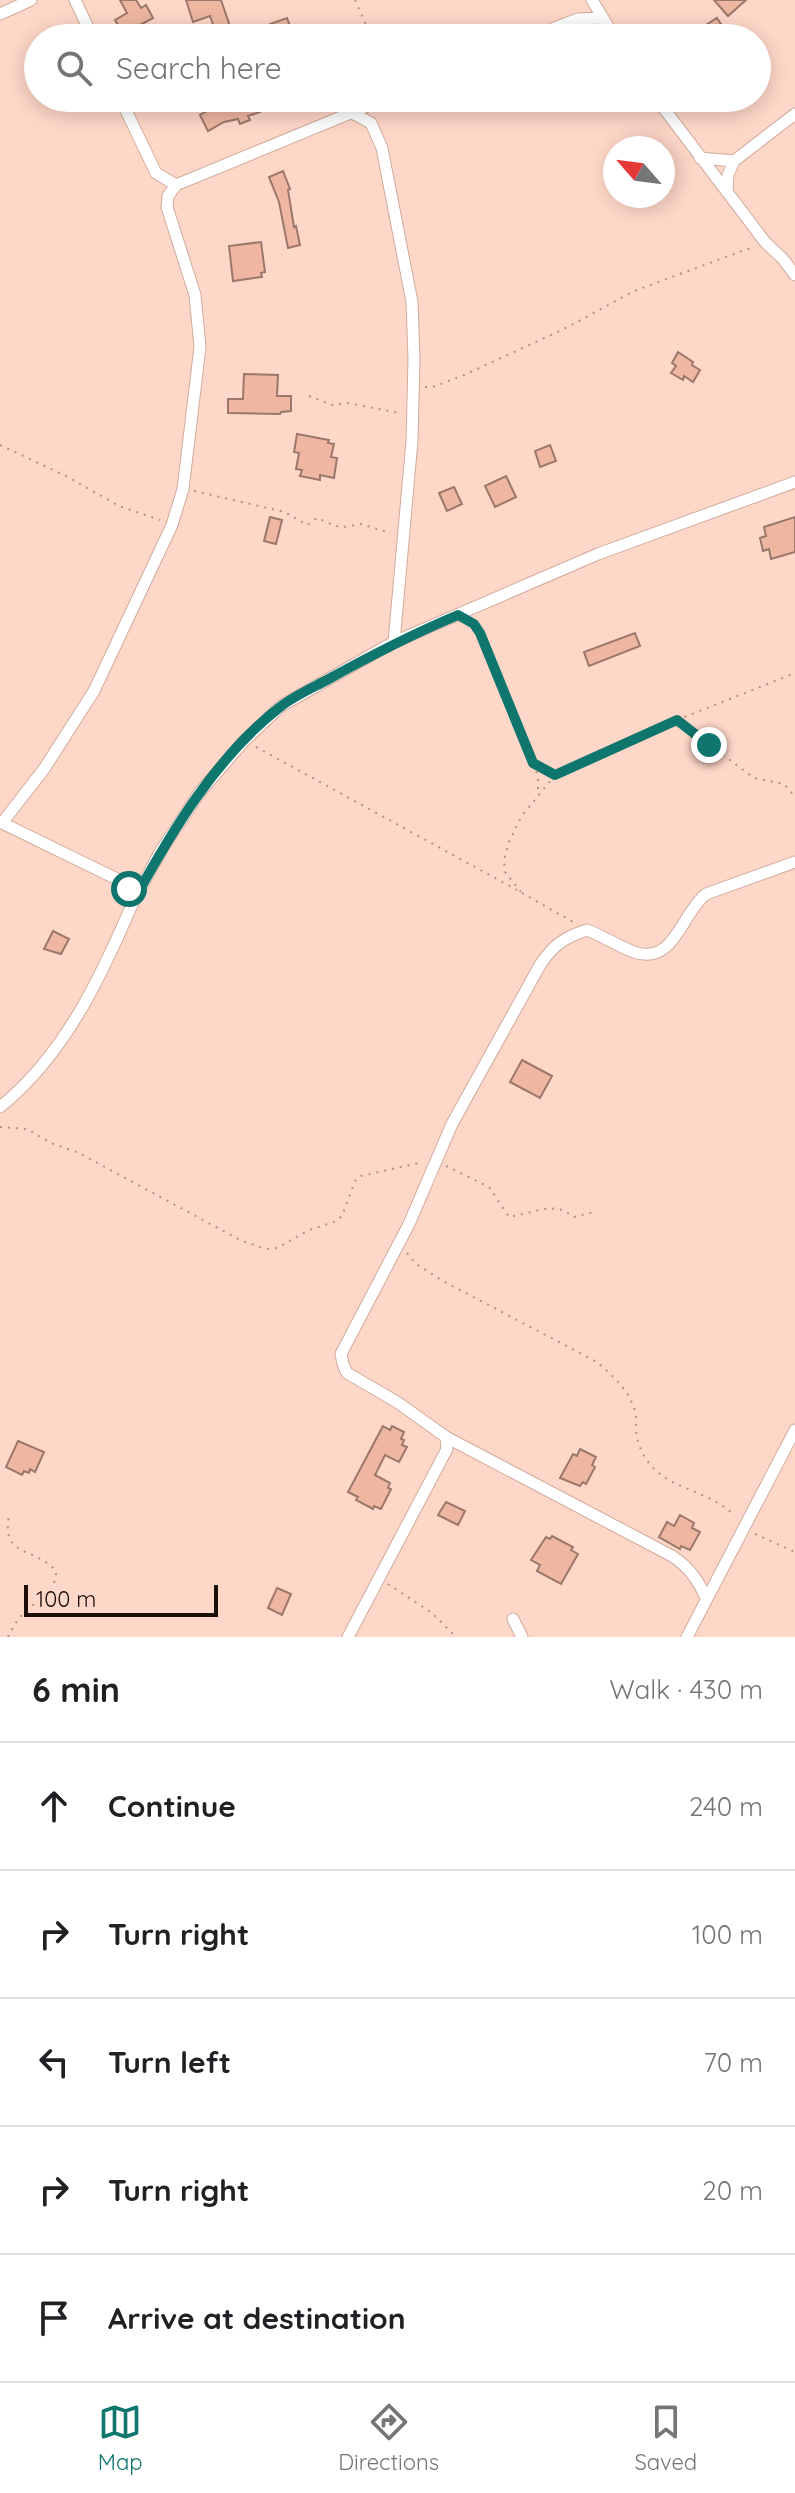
<!DOCTYPE html>
<html lang="en">
<head>
<meta charset="utf-8">
<style>
  :root { --surface:#fff; --page:#f6f6f6; --text:#202124; --muted:#757577; --line:#e0e0e0; --accent:#0f766e }
  body { margin:0; font-family:Quicksand,sans-serif; background:var(--page); color:var(--text) }
  .compass { position:absolute; left:603px; top:136px; width:72px; height:72px; border-radius:50%; background:var(--surface); box-shadow:0 4px 20px #0003; rotate:298deg }
  .scale { position:absolute; left:24px; bottom:20px; width:194px; box-sizing:border-box; padding-left:8px; border:4px solid #1c0f0a; border-top:0; font-size:22px; line-height:28px; white-space:nowrap; color:#1c0f0a; -webkit-text-stroke:6px #fed7c8; paint-order:stroke }
  .stop { position:absolute; width:24px; height:24px; margin:-18px; border:6px solid #0f766e; border-radius:50%; background:#fff }
  .stop.end { background:#0f766e; border-color:#fff; box-shadow:0 2px 8px #0008 }
  .list { margin:0; padding:0; list-style:none }
  h2 { display:flex; justify-content:space-between; align-items:center; height:104px; margin:0; padding:0 32px; font-size:34px }
  h2 small { font-size:26px; font-weight:400; color:var(--muted) }
  .list li { display:grid; grid-template-columns:52px 1fr auto; gap:24px; align-items:center; box-sizing:border-box; height:128px; padding:0 32px; border-top:2px solid var(--line) }
  .list b { display:block; font-size:30px; white-space:nowrap }
  .list em { font-size:26px; font-style:normal; color:var(--muted) }
  .icon { flex:none; width:44px; height:44px; fill:none; stroke:currentColor; stroke-width:2; stroke-linecap:round; stroke-linejoin:round }
  .map { position:relative; flex:none; width:795px; height:1637px; overflow:hidden }
  .search { position:absolute; background:var(--surface); box-shadow:0 4px 20px #0003; left:24px; right:24px; top:24px; height:88px; display:flex; align-items:center; gap:20px; box-sizing:border-box; padding:0 28px; border-radius:44px; color:var(--muted); font-size:30px }
  .sheet { height:744px; background:var(--surface) }
  nav { display:flex; justify-content:space-around; align-items:center; box-sizing:border-box; height:112px; border-top:2px solid var(--line); background:var(--surface); font-size:22px; color:var(--muted) }
  nav a { display:grid; justify-items:center; gap:4px }
  nav .on { color:var(--accent) }
  .map>svg:first-child { display:block }
  .building { fill:#efb7a1; stroke:#9b786b; stroke-width:2 }
  .lines { fill:none; stroke-linecap:round; stroke-linejoin:round }
  .minor-casing { stroke:#d0ab9c; stroke-width:13 }
  .path { stroke:#b29388; stroke-width:2; stroke-dasharray:2 6; stroke-linecap:butt }
  .minor { stroke:#fff; stroke-width:11 }
  .route { stroke:#0f766e; stroke-width:10 }
</style>
</head>
<body>
<div class="map">
<svg width="795" height="1637" viewBox="0 0 795 1637">
  <rect width="100%" height="100%" fill="#fed7c8"/>
  <!-- building -->
  <path class="building" d="M120,0H136L141,8L146,5L153,18L140,25L148,38H120L113,28L118,25L115,20L127,13Z
    M186,0H221L234,38H218L210,16L193,22Z
    M714,0H746L728,16Z
    M287,18L291,29L274,35L270,24Z
    M717,18L730,38H714L706,25Z
    M217,98H254L260,112L248,116L250,120L240,124L238,119L224,122L208,131L200,115L219,104Z
    M283,171L290,189L288,190L294,227L296,226L300,245L288,248L279,202L269,177Z
    M261,242L265,272L261,273L262,277L233,281L229,246Z
    M678,352L693,362L692,365L700,370L693,382L684,376L683,380L671,373L676,366L672,363Z
    M244,374L278,375L277,396H291V411L281,412L280,414L228,413V399H243Z
    M297,434L329,440L328,443L334,444L331,457L337,458L334,478L320,475V480L300,476L302,470L296,469L299,453L294,452Z
    M550,445L556,461L540,467L535,451Z
    M506,476L516,497L495,507L485,486Z
    M454,487L462,504L447,511L439,493Z
    M270,517L282,520L276,544L264,541Z
    M795,517V552L771,559L769,549L763,551L760,538L766,536L764,527Z
    M635,633L640,646L589,666L584,652Z
    M53,931L69,939L61,954L44,949Z
    M522,1060L552,1076L540,1098L510,1082Z
    M383,1426L390,1430L392,1426L404,1432L401,1439L404,1440L402,1445L407,1447L399,1462L385,1455L375,1475L390,1483L388,1488L391,1489L381,1509L374,1506L373,1509L356,1500L358,1497L348,1492Z
    M18,1441L44,1452L35,1472L30,1469L29,1473L24,1471L22,1475L6,1467Z
    M580,1449L596,1457L592,1465L595,1467L586,1484L583,1482L580,1486L560,1478L573,1454L577,1456Z
    M446,1502L465,1511L458,1525L438,1515Z
    M680,1515L694,1523L692,1528L700,1532L690,1550L681,1546L680,1549L659,1537L667,1522L674,1526Z
    M552,1536L573,1547L571,1550L578,1554L561,1584L537,1571L540,1565L531,1560L546,1537L550,1539Z
    M277,1588L291,1594L282,1615L268,1608Z"/>
  <g class="lines">
    <!-- minor casing -->
    <g class="minor-casing">
      <path id="minor" d="M75,0L93,38
        M592,0L615,38
        M0,14L31,0
        M529,38L578,19L603,18
        M120,98L156,173L176,185
        M656,98L765,242L783,259L795,275
        M354,114L371,123L382,148L412,302L414,359L412,441L394,642
        M700,158L734,161
        M727,192L728,175L734,161L795,114
        M0,822L119,880L129,889L134,900C102,975 65,1055 0,1107
        M2,823L44,769L94,691L172,525L183,489L200,347L195,295L167,207L168,196L176,185L387,98
        M134,900L162,849L200,792L244,741L281,706L394,642L598,554L795,482
        M446,1437L672,1556C689,1567 698,1580 706,1598
        M513,1619L522,1637
        M348,1637L447,1449L446,1437L397,1402L347,1373L343,1364L341,1354L409,1224L452,1124L540,965C553,945 565,937 587,930C603,936 618,946 634,952C674,966 681,914 706,894L795,862
        M687,1637L795,1430"/>
    </g>
    <!-- path -->
    <path class="path" d="M355,0L372,38
      M425,387H433L464,375L564,329L634,291L753,247
      M309,396L332,405L348,403L399,413
      M0,445L66,476L119,506L160,520
      M194,491L285,512L307,525L317,518L336,526L344,527L361,524L390,533
      M472,623L480,633L533,763L554,774
      M678,721L754,778L784,784L795,797
      M256,747L517,890
      M533,764L538,776V792
      M521,892L505,872L504,860L509,842L521,817L555,775L677,720L795,673
      M522,893L573,922
      M0,1127L27,1129L51,1143L79,1153L240,1240L266,1249L277,1248L309,1230L334,1222L342,1216L355,1181L361,1176L423,1162
      M446,1166L489,1187L509,1217L549,1208L563,1210L574,1217L594,1212
      M407,1253L416,1264L443,1281L597,1362C613,1376 629,1390 635,1411C637,1417 636,1423 636,1430C637,1444 644,1459 654,1469C677,1491 710,1491 735,1516
      M755,1534L795,1552
      M388,1584L432,1613L456,1637
      M8,1637C12,1630 16,1621 22,1615C36,1599 56,1595 56,1571C34,1546 1,1558 9,1516"/>
    <!-- minor -->
    <use href="#minor" class="minor"/>
  </g>
  <g class="lines">
    <!-- route -->
    <path class="route" d="M129,889L134,900C172,831 216,757 280,707C294,696 312,688 327,680C370,656 413,634 458,615L474,624L480,633L533,763L555,775L677,720L709,745"/>
  </g>
</svg>
<svg class="compass" viewBox="-18 -18 36 36"><path d="M0-13l5 13h-10z" fill="#e53935"/><path d="M0 13l5-13h-10z" fill="#757577"/></svg>
<div class="scale">100 m</div>
<div class="stop" style="left:129px;top:889px"></div>
<div class="stop end" style="left:709px;top:745px"></div>
<div class="search"><svg class="icon" aria-label="search" viewBox="0 0 24 24"><circle cx="10" cy="10" r="6"/><path d="M15 15l6 6"/></svg>Search here</div>
</div>
<section class="sheet">
<h2>6 min<small>Walk · 430 m</small></h2>
<ul class="list">
<li><svg class="icon" aria-label="ahead" viewBox="0 0 24 24"><path d="M12 20V5M6 11l6-6 6 6"/></svg><div><b>Continue</b></div><em>240 m</em></li>
<li><svg class="icon" aria-label="right" viewBox="0 0 24 24"><path d="M7 20v-9h11M14 6l5 5-5 5"/></svg><div><b>Turn right</b></div><em>100 m</em></li>
<li><svg class="icon" aria-label="left" viewBox="0 0 24 24"><path d="M17 20v-9H6M10 6l-5 5 5 5"/></svg><div><b>Turn left</b></div><em>70 m</em></li>
<li><svg class="icon" aria-label="right" viewBox="0 0 24 24"><path d="M7 20v-9h11M14 6l5 5-5 5"/></svg><div><b>Turn right</b></div><em>20 m</em></li>
<li><svg class="icon" aria-label="arrive" viewBox="0 0 24 24"><path d="M6 21V4h12l-3 4 3 4H6"/></svg><div><b>Arrive at destination</b></div></li>
</ul>
</section>
<nav>
<a class="on"><svg class="icon" aria-label="map" viewBox="0 0 24 24"><path d="M3 6l6-2 6 2 6-2v14l-6 2-6-2-6 2zM9 4v14M15 6v14"/></svg>Map</a>
<a><svg class="icon" aria-label="directions" viewBox="0 0 24 24"><path d="M12 3l9 9-9 9-9-9zM9 14v-3h6M13 9l2 2-2 2"/></svg>Directions</a>
<a><svg class="icon" aria-label="saved" viewBox="0 0 24 24"><path d="M7 4h10v16l-5-4-5 4z"/></svg>Saved</a>
</nav>
</body>
</html>
